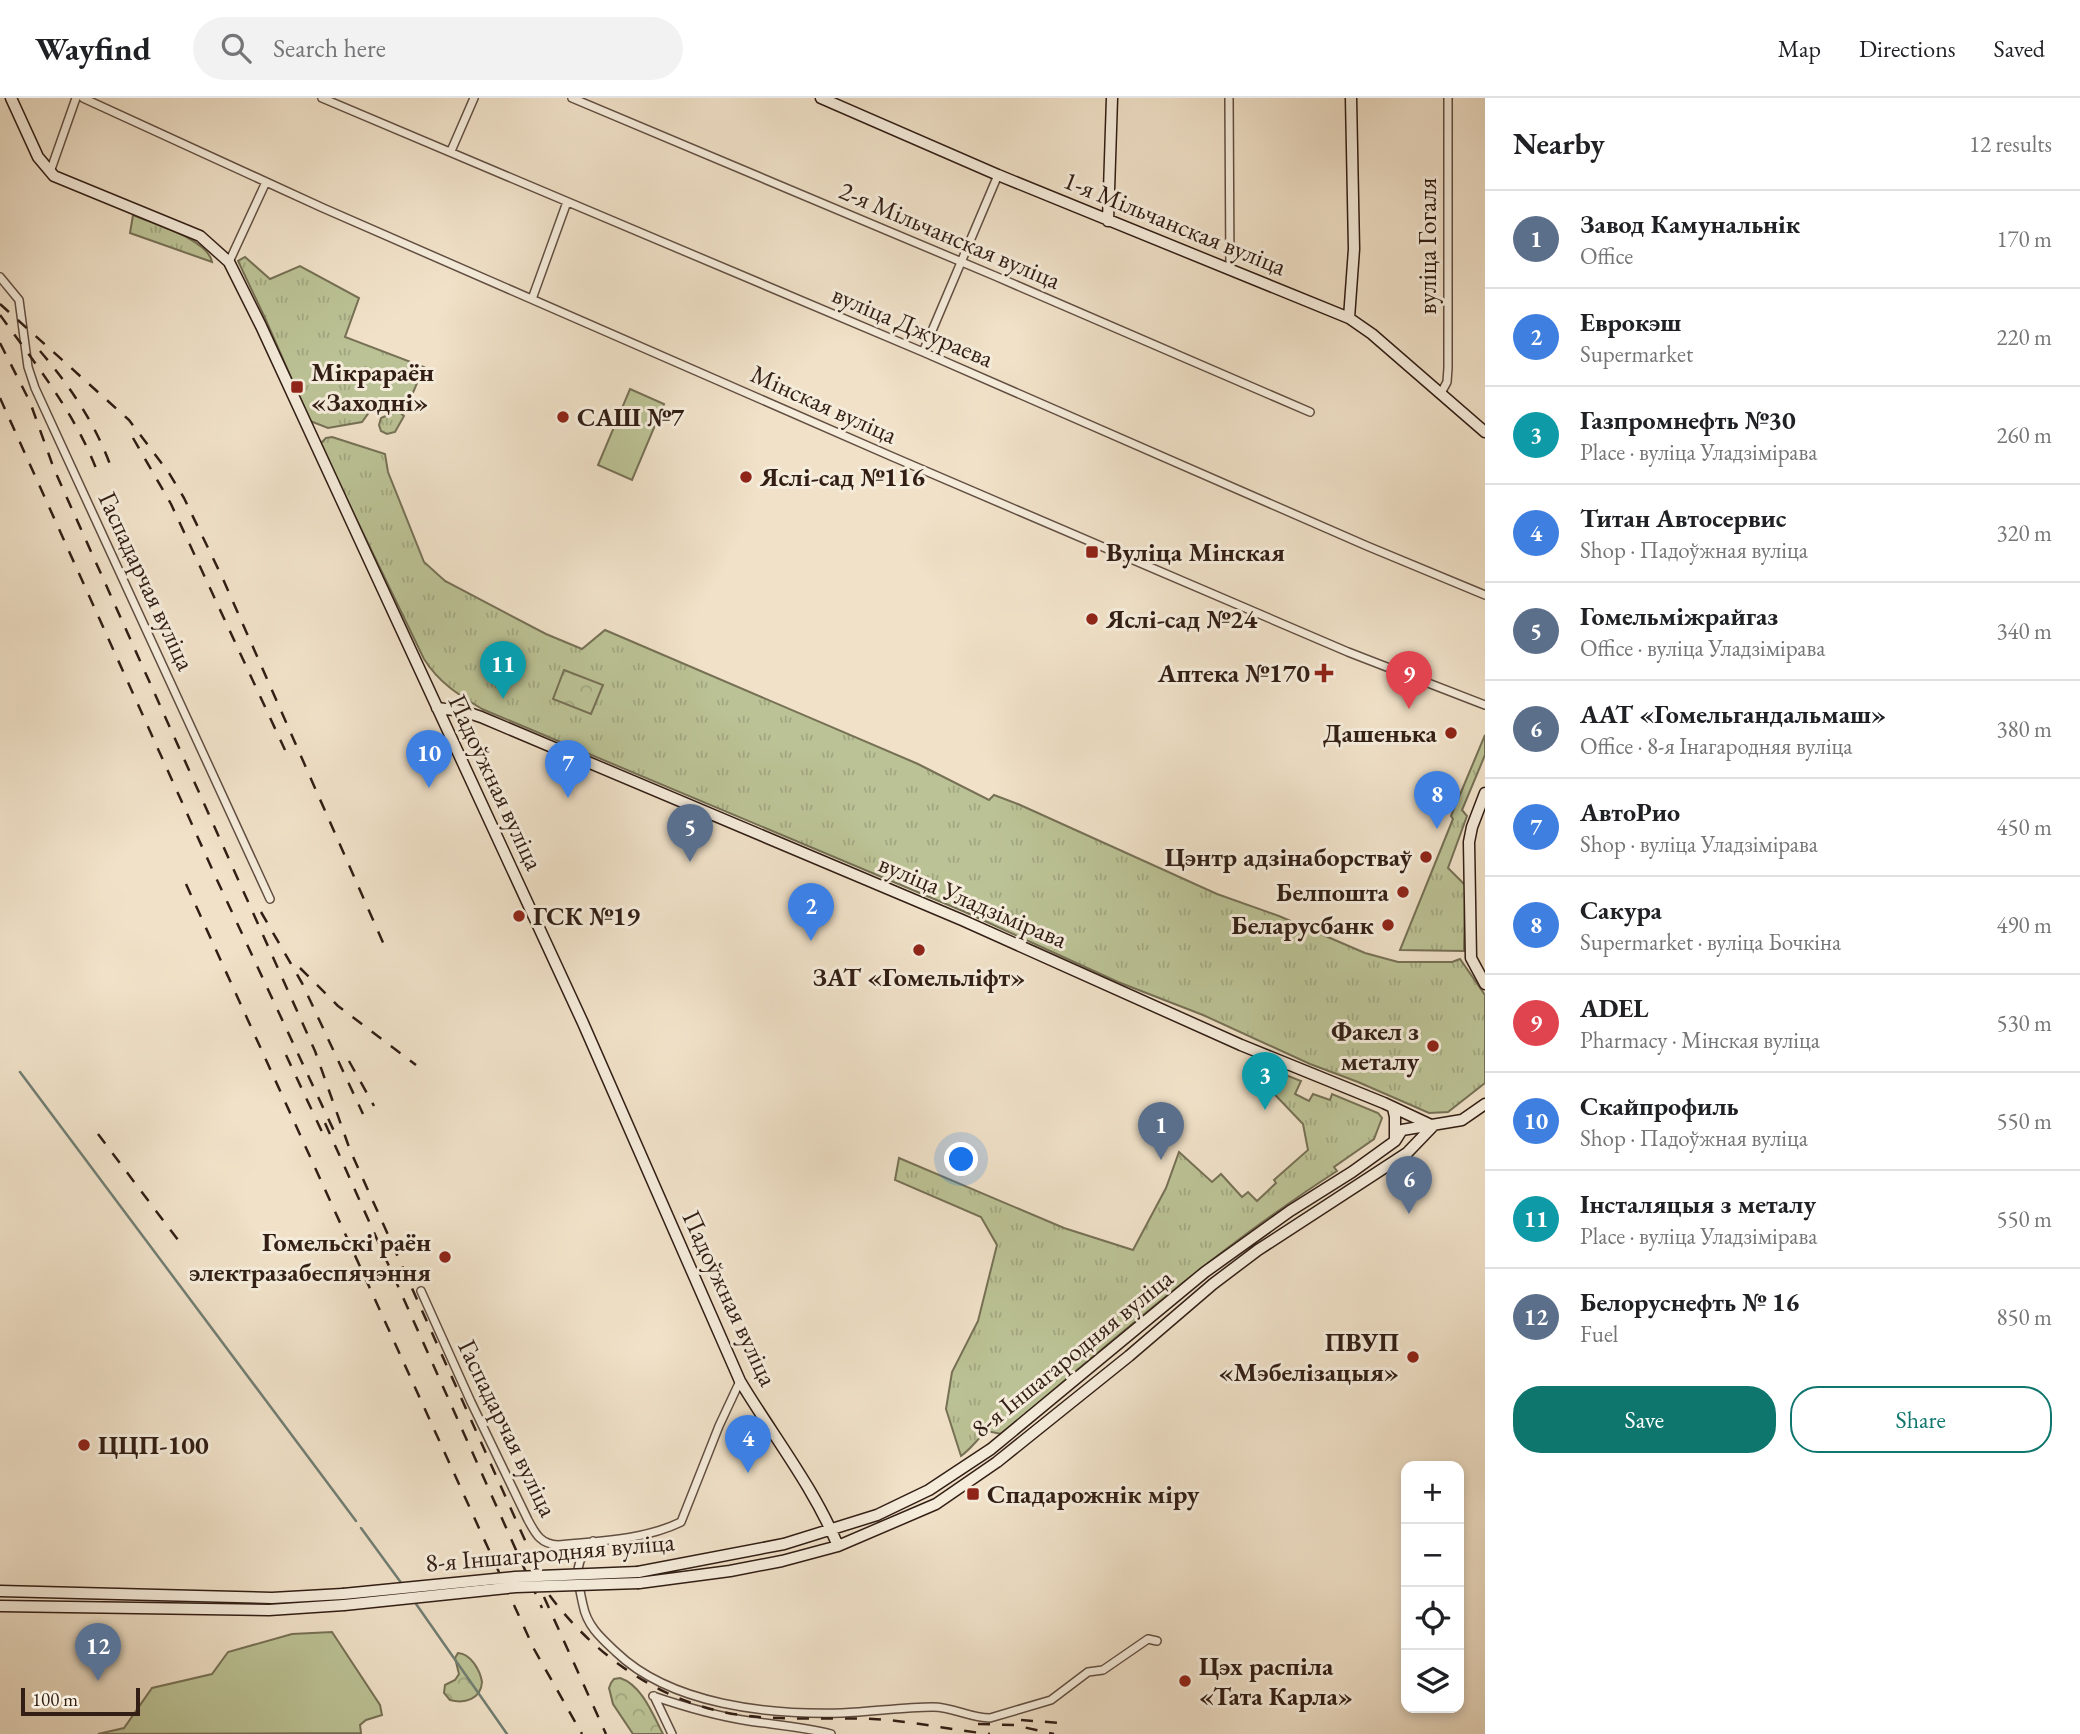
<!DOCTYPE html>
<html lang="en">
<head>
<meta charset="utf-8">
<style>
  :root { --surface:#fff; --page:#f2f2f2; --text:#202124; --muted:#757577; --line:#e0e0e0; --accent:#0f766e }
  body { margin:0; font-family:"EB Garamond",serif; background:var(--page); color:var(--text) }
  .controls { position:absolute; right:21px; bottom:21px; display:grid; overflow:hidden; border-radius:14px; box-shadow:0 4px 10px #0003 }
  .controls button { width:63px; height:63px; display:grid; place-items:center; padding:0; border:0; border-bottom:2px solid var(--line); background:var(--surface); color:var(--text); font:35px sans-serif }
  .scale { position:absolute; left:21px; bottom:18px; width:119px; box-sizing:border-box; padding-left:7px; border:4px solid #321e15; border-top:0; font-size:19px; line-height:24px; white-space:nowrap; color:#321e15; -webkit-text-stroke:5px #f5ecdb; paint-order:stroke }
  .you { position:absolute; left:962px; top:1062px; width:24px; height:24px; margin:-18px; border:5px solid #fff; border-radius:50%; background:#1a73e8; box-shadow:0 0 0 10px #1a73e833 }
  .badge { display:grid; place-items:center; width:46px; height:46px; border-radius:50%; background:var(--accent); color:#fff; font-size:23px; font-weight:700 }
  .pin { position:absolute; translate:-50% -58px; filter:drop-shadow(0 2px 4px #0008) }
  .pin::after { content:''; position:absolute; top:37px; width:24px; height:21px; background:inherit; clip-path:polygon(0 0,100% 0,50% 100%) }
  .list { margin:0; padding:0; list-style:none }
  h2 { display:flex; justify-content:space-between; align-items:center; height:91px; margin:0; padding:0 28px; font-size:30px }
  h2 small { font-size:23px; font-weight:400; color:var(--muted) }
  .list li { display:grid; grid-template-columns:46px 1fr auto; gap:21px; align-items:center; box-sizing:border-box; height:98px; padding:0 28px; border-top:2px solid var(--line) }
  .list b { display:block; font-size:26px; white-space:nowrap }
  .list p { margin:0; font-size:23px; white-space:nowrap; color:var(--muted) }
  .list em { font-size:23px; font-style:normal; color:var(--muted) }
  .actions { display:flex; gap:14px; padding:21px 28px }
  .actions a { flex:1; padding:16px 0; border:2px solid var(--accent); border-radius:28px; text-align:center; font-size:24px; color:var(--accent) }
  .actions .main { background:var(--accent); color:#fff }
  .icon { flex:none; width:38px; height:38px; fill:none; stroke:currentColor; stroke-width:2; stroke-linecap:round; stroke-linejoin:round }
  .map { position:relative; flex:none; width:1485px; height:1636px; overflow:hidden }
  header { display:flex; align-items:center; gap:42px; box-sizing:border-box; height:98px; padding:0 35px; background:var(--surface); border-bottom:2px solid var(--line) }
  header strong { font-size:33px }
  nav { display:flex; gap:38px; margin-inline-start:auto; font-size:24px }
  .search { width:490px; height:63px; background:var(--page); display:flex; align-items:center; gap:18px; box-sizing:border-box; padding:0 24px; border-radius:38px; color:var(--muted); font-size:26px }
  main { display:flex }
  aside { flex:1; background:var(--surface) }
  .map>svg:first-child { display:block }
  .grass { fill:url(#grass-tufts); stroke:#767055; stroke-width:2 }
  .forest { fill:url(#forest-crowns); stroke:#767055; stroke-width:2 }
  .pitch { fill:#bbc295; stroke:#767055; stroke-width:2 }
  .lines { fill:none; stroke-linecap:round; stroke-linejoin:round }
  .stream { stroke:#717e73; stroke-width:2.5 }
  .street-casing { stroke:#624f42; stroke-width:10 }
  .secondary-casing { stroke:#321e15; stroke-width:13 }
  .street { stroke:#f5ecdb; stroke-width:7 }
  .secondary { stroke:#f5ecdb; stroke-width:10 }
  .rail { stroke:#321e15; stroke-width:2.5; stroke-dasharray:12 12; stroke-linecap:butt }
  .secondary-bridge-casing { stroke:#321e15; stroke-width:13; stroke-linecap:butt }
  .secondary-bridge { stroke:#f5ecdb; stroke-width:10 }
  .poi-dot { fill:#8f2418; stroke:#f5ecdb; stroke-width:2.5 }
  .labels { text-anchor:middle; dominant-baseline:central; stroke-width:6; stroke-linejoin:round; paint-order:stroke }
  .street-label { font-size:26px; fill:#321e15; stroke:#f5ecdb }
  .poi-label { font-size:26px; font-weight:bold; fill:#321e15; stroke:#f5ecdb; text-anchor:start }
</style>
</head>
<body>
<header>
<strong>Wayfind</strong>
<div class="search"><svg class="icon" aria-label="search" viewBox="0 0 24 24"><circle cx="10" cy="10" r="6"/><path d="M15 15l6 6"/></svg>Search here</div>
<nav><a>Map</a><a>Directions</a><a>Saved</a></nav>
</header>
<main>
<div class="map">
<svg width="1485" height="1636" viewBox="0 0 1485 1636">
  <defs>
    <pattern id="grass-tufts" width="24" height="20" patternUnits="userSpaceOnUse" patternTransform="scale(1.75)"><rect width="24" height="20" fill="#bbc295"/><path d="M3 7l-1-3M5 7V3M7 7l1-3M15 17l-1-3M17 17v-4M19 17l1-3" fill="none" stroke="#a1a680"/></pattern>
    <pattern id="forest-crowns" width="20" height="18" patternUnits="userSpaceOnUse" patternTransform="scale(1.75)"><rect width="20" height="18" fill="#bbc295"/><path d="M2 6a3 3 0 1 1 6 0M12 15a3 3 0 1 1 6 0" fill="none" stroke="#a1a680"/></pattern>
  </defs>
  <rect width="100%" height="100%" fill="#f0e1c8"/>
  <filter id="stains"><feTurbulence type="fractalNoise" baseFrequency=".00286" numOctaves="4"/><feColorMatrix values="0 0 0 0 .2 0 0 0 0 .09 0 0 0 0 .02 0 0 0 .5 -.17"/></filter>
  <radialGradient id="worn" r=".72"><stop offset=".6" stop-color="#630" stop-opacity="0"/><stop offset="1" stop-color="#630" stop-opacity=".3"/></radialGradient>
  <!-- grass -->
  <path class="grass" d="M133,117C153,126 208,141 212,164L130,135Z
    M245,159L270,181L300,168L359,200L345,239L424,269L412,297L406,303L396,308L373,309L362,324L328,330L310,323L265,220L238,163Z
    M398,313L404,318L395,334L387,336L381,333L379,327L381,320Z
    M332,339L385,356L388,374L424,464L445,483L546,536L582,551L605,532L918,666L989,702L994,697L1018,706L1217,796L1279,818L1365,855L1398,864H1452L1460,861L1485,897V985L1448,1014L1429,1015L1358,984L1310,966L1203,917L1118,884L965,814L482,611C459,597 439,585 424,561L320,346L326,340Z
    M1485,637V657L1462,712L1467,718L1448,770L1465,787L1464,853L1400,852L1453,721L1451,718Z
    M1268,970L1301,983L1295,996L1309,1003L1313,996L1330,1002L1332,996L1378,1015L1382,1020L1374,1041L1334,1069L1337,1073C1216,1151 1110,1245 1001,1336L987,1333C977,1341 972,1350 961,1358L946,1311L952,1274L978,1223L997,1147L981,1119L895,1082L899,1060L1064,1130L1133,1152L1166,1090L1179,1054L1212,1084L1221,1076L1242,1099L1248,1094L1257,1103L1276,1085L1274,1082L1308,1052L1303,1026L1261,982L1262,974Z"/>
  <!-- forest -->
  <path class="forest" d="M564,572L603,587L591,616L553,601Z
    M458,1555C471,1556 480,1572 482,1584C481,1601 465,1606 450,1602L444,1595L445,1587L455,1582L459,1576L455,1560Z
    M620,1580C642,1587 653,1617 663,1636H633L613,1606L609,1590L611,1585L614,1581Z"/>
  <!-- pitch -->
  <path class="pitch" d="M630,291L664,306L632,382L598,367Z
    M332,1534L380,1607L382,1617L366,1622L360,1627L361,1635L98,1636L124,1630L152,1590L212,1576L228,1554L292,1536Z"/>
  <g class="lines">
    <!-- stream -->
    <path class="stream" d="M20,974L356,1423
      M361,1430L402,1486
      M414,1503L507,1636"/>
    <!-- street casing -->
    <g class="street-casing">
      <path id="street" d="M83,0L323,110L893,359L1348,554L1485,607
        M322,0L923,254L1367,448L1485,497
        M572,0L995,178L1310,314
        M1229,0L1230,172
        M451,53L474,0
        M50,74L76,0
        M229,164L266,84
        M0,179L19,202L28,269L35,290L270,801
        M532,201L567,104
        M923,254L998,77
        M1441,295L1447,284L1448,270V0
        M421,1193L471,1304L528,1422C536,1437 541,1446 558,1447C598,1443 644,1442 681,1424L719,1328L740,1283
        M593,1443C572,1466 577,1479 583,1507C587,1528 601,1540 616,1554C671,1607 769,1617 842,1615C872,1614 903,1609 933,1609C953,1609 970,1620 990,1620L1051,1602L1088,1574L1103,1572L1148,1541L1157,1543
        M653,1598C685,1609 716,1618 749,1623C777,1627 804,1629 831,1636
        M654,1598L672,1636"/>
    </g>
    <!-- secondary casing -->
    <g class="secondary-casing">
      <path id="secondary" d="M11,0L38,59L54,78L200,138L229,164L261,228L583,925L740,1283C773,1338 813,1388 838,1448
        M821,0L998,77L1349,220L1372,236L1485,334
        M1108,123L1112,0
        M1349,220L1354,151L1351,0
        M437,610L463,613L481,619L962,822L1241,947L1384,1005L1433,1028
        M1485,695L1472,729L1469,744L1471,860L1485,886
        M1393,1010L1395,1019V1043
        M638,1474L784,1446L877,1417L929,1392L991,1351L1205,1174L1290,1113L1352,1074L1395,1043L1402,1032L1462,1022L1485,1006
        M639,1485L730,1473L782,1463L838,1448L936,1406L997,1364L1129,1258L1213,1186L1258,1152L1407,1055L1433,1028
        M0,1493L272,1500L343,1496
        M0,1508L269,1512L344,1507"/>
    </g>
    <!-- street -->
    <use href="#street" class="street"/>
    <!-- secondary -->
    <use href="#secondary" class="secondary"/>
    <!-- rail -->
    <path class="rail" d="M0,206L129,322L169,375L184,400L223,481L385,849
      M0,217C38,269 77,318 99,378
      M0,245L30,304L54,371L315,953L350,1052L550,1498C596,1559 663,1606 740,1617C784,1623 829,1619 873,1621C912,1623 951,1632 990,1636
      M40,253C70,288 97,328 112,372
      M0,300L217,782L334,1033
      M133,340L171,406L285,652
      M186,786L534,1551L582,1636
      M261,814L302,885L363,1016
      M300,870L338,908L416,967
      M286,957L323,1036
      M349,963L374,1008
      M325,1025L542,1510
      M98,1036L181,1146
      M544,1499L606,1636
      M1021,1622L1061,1625
      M978,1626L1014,1627L1054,1636"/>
    <!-- secondary-bridge casing -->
    <g class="secondary-bridge-casing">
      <path id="secondary-bridge" d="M343,1496L515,1479L638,1474
        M344,1507L516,1489L639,1485"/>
    </g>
    <!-- secondary-bridge -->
    <use href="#secondary-bridge" class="secondary-bridge"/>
  </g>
  <!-- markers -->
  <g class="poi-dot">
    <rect x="290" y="282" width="14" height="14" rx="3.5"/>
    <circle cx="563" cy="319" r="7"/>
    <circle cx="746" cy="379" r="7"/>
    <rect x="1085" y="447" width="14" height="14" rx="3.5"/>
    <circle cx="1092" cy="521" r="7"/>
    <path d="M1320.5 564.5h7v7h7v7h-7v7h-7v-7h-7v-7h7z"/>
    <circle cx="1451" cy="635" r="7"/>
    <circle cx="1426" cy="759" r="7"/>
    <circle cx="1403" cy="794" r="7"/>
    <circle cx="519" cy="818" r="7"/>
    <circle cx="1388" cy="827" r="7"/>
    <circle cx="919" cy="852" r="7"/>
    <circle cx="1433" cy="948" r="7"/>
    <circle cx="445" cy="1159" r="7"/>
    <circle cx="1413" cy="1259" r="7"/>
    <circle cx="84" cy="1347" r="7"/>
    <rect x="966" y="1389" width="14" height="14" rx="3.5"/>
    <circle cx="1185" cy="1583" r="7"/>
  </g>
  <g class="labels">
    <!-- street labels -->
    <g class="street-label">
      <text transform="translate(1175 125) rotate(22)">1-я Мільчанская вуліца</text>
      <text transform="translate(950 137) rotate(23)">2-я Мільчанская вуліца</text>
      <text transform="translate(1427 148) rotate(-90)">вуліца Гогаля</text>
      <text transform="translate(913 228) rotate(23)">вуліца Джураева</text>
      <text transform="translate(824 306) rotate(24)">Мінская вуліца</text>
      <text transform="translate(147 483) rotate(65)">Гаспадарчая вуліца</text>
      <text transform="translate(496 684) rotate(65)">Падоўжная вуліца</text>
      <text transform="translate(973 803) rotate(23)">вуліца Уладзімірава</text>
      <text transform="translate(730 1200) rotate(65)">Падоўжная вуліца</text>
      <text transform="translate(1072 1255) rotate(-39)">8-я Іншагародняя вуліца</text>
      <text transform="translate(508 1330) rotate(64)">Гаспадарчая вуліца</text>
      <text transform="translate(550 1454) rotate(-5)">8-я Іншагародняя вуліца</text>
    </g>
    <!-- poi labels -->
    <g class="poi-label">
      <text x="311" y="274">Мікрараён<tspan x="311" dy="30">«Заходні»</tspan></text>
      <text x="577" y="319">САШ №7</text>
      <text x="760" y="379">Яслі-сад №116</text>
      <text x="1106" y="454">Вуліца Мінская</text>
      <text x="1106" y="521">Яслі-сад №24</text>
      <text x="1310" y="575" text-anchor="end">Аптека №170</text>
      <text x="1437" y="635" text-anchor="end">Дашенька</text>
      <text x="1412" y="759" text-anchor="end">Цэнтр адзінаборстваў</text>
      <text x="1389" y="794" text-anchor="end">Белпошта</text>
      <text x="533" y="818">ГСК №19</text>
      <text x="1374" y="827" text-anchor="end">Беларусбанк</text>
      <text x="919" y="879" text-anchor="middle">ЗАТ «Гомельліфт»</text>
      <text x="1419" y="933" text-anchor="end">Факел з<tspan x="1419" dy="30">металу</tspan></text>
      <text x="431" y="1144" text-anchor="end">Гомельскі раён<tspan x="431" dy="30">электразабеспячэння</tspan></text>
      <text x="1399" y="1244" text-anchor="end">ПВУП<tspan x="1399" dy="30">«Мэбелізацыя»</tspan></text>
      <text x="98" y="1347">ЦЦП-100</text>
      <text x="987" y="1396">Спадарожнік міру</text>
      <text x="1199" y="1568">Цэх распіла<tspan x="1199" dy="30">«Тата Карла»</tspan></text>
    </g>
  </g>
  <rect width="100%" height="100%" filter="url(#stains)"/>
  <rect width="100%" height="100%" fill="url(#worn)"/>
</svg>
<div class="controls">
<button>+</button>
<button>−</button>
<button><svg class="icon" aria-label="locate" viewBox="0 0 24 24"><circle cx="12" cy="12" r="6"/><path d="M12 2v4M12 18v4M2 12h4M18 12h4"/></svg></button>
<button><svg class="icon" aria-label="layers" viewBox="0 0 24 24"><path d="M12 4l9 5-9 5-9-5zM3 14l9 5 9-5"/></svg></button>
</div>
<div class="scale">100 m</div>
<div class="you"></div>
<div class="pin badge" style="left:1161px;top:1062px;background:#5c6f8a">1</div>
<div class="pin badge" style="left:811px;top:843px;background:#3f7fe0">2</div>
<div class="pin badge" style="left:1265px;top:1012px;background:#0f9aa8">3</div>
<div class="pin badge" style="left:748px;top:1375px;background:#3f7fe0">4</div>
<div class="pin badge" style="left:690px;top:764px;background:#5c6f8a">5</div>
<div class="pin badge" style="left:1409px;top:1116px;background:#5c6f8a">6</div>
<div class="pin badge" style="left:568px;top:700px;background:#3f7fe0">7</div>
<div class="pin badge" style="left:1437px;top:731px;background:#3f7fe0">8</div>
<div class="pin badge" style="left:1409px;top:611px;background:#e0444e">9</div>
<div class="pin badge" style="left:429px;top:690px;background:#3f7fe0">10</div>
<div class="pin badge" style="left:503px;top:601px;background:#0f9aa8">11</div>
<div class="pin badge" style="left:98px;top:1583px;background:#5c6f8a">12</div>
</div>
<aside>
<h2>Nearby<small>12 results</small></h2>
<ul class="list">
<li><span class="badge" style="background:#5c6f8a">1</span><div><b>Завод Камунальнік</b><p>Office</p></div><em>170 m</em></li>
<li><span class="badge" style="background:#3f7fe0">2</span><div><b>Еврокэш</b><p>Supermarket</p></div><em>220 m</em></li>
<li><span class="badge" style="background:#0f9aa8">3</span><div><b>Газпромнефть №30</b><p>Place · вуліца Уладзімірава</p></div><em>260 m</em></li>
<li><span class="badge" style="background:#3f7fe0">4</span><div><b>Титан Автосервис</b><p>Shop · Падоўжная вуліца</p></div><em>320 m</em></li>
<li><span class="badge" style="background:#5c6f8a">5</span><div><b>Гомельміжрайгаз</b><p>Office · вуліца Уладзімірава</p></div><em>340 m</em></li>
<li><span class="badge" style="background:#5c6f8a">6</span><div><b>ААТ «Гомельгандальмаш»</b><p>Office · 8-я Інагародняя вуліца</p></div><em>380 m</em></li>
<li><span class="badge" style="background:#3f7fe0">7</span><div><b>АвтоРио</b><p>Shop · вуліца Уладзімірава</p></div><em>450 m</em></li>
<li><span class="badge" style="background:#3f7fe0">8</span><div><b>Сакура</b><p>Supermarket · вуліца Бочкіна</p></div><em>490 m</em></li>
<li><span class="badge" style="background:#e0444e">9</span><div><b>ADEL</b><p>Pharmacy · Мінская вуліца</p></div><em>530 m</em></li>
<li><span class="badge" style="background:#3f7fe0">10</span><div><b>Скайпрофиль</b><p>Shop · Падоўжная вуліца</p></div><em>550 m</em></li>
<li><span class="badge" style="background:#0f9aa8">11</span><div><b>Інсталяцыя з металу</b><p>Place · вуліца Уладзімірава</p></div><em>550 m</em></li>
<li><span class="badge" style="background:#5c6f8a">12</span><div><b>Белоруснефть № 16</b><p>Fuel</p></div><em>850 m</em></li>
</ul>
<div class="actions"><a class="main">Save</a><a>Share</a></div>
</aside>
</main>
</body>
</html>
